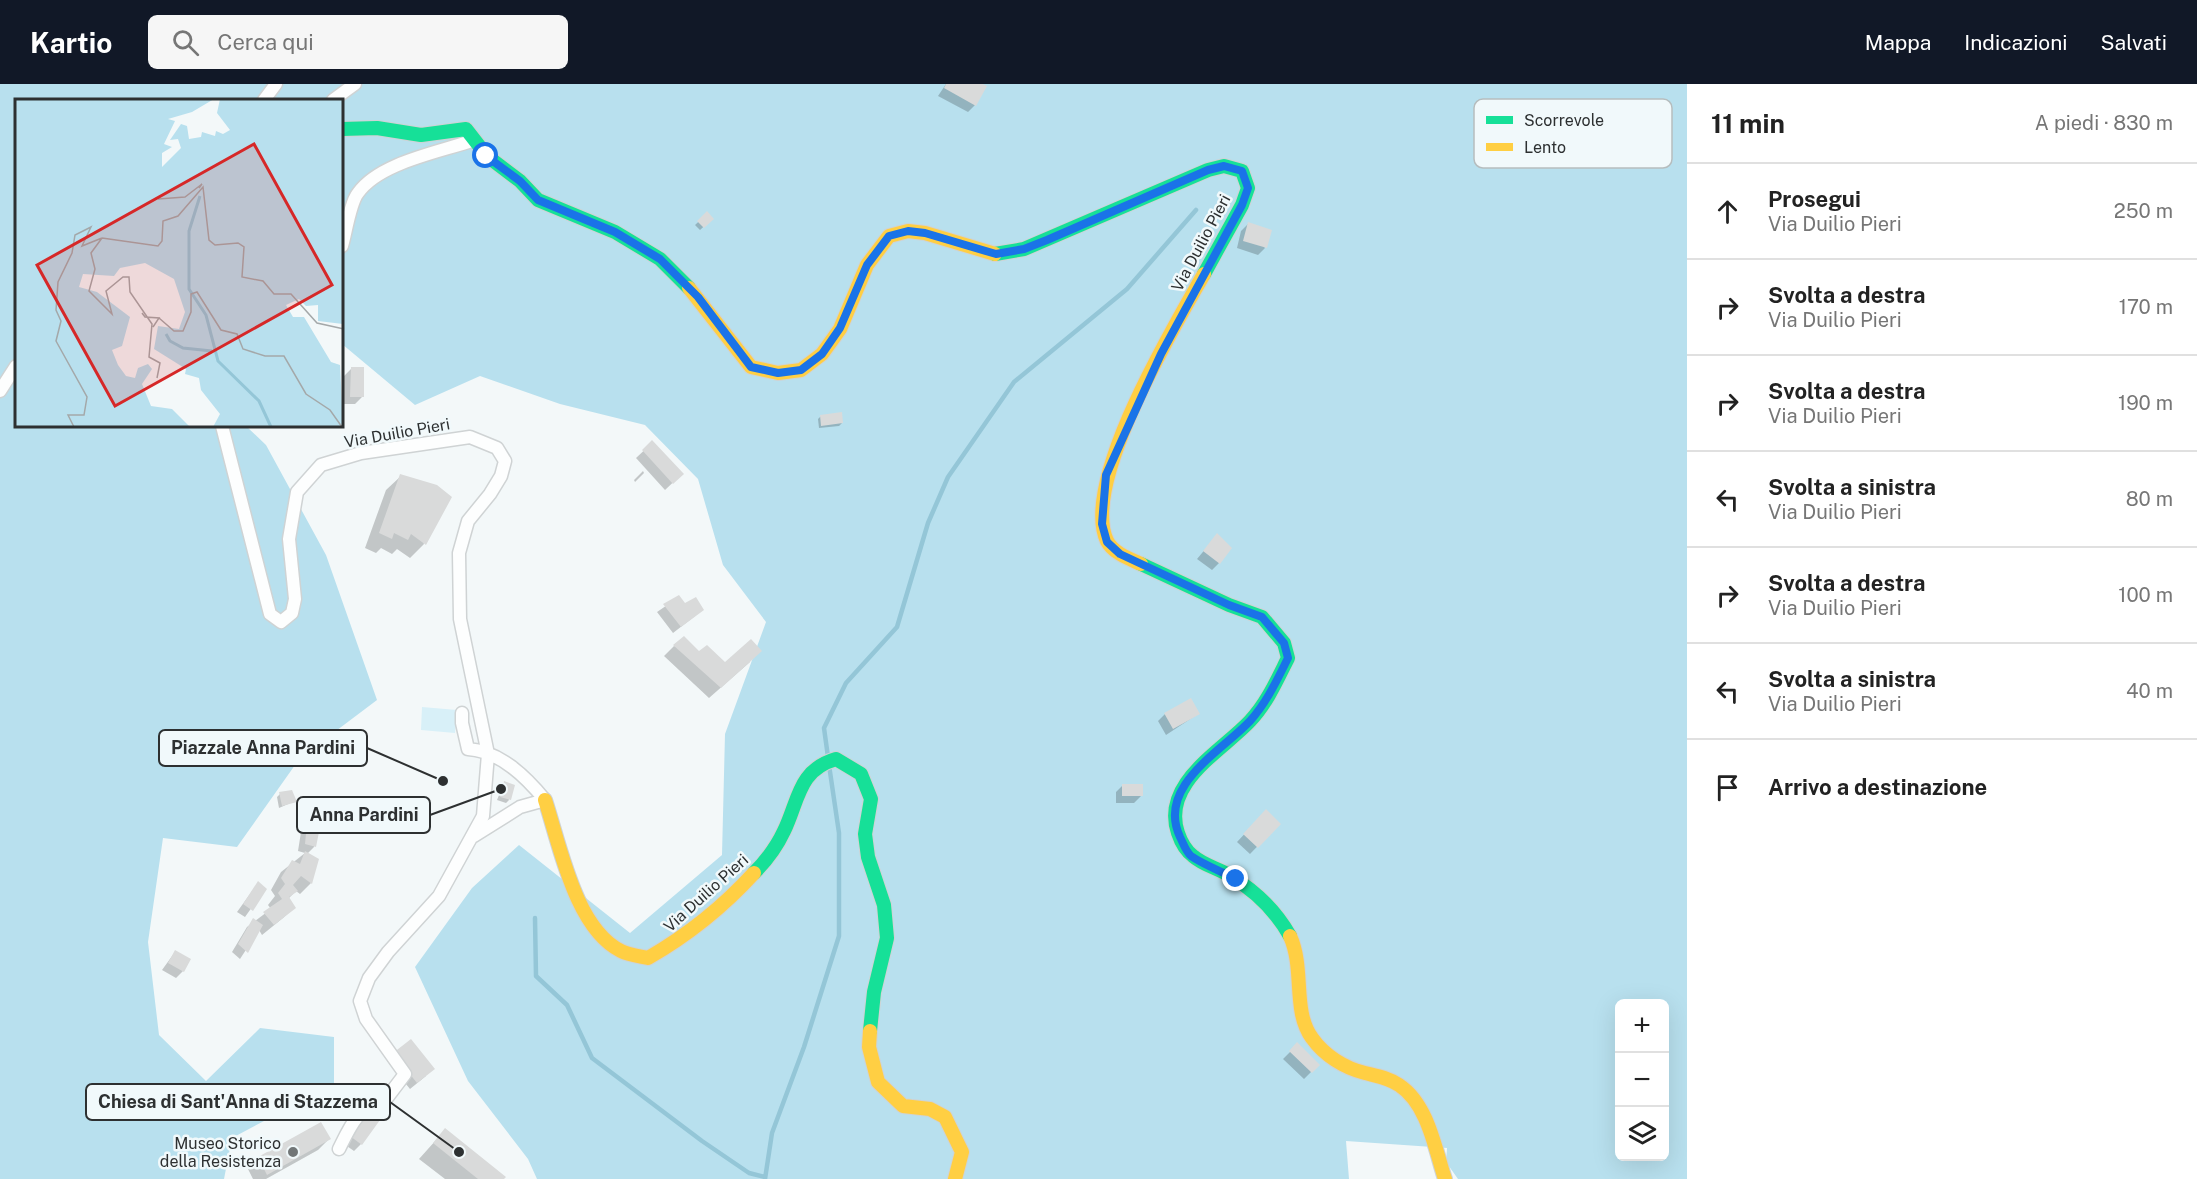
<!DOCTYPE html>
<html lang="it">
<head>
<meta charset="utf-8">
<style>
  :root { --surface:#fff; --page:#f6f6f6; --text:#222; --muted:#767676; --line:#e0e0e0; --accent:#111827 }
  body { margin:0; font-family:"Public Sans",sans-serif; background:var(--page); color:var(--text) }
  .controls { position:absolute; right:18px; bottom:18px; display:grid; overflow:hidden; border-radius:9px; box-shadow:0 6px 24px #0002 }
  .controls button { width:54px; height:54px; display:grid; place-items:center; padding:0; border:0; border-bottom:2px solid var(--line); background:var(--surface); color:var(--text); font:30px sans-serif }
  .stop { position:absolute; width:18px; height:18px; margin:-14px; border:4px solid #1a73e8; border-radius:50%; background:#fff }
  .stop.end { background:#1a73e8; border-color:#fff; box-shadow:0 2px 6px #0008 }
  .list { margin:0; padding:0; list-style:none }
  h2 { display:flex; justify-content:space-between; align-items:center; height:78px; margin:0; padding:0 24px; font-size:26px }
  h2 small { font-size:20px; font-weight:400; color:var(--muted) }
  .list li { display:grid; grid-template-columns:39px 1fr auto; gap:18px; align-items:center; box-sizing:border-box; height:96px; padding:0 24px; border-top:2px solid var(--line) }
  .list b { display:block; font-size:22px; white-space:nowrap }
  .list p { margin:0; font-size:20px; white-space:nowrap; color:var(--muted) }
  .list em { font-size:20px; font-style:normal; color:var(--muted) }
  .icon { flex:none; width:33px; height:33px; fill:none; stroke:currentColor; stroke-width:2; stroke-linecap:round; stroke-linejoin:round }
  .map { position:relative; flex:none; width:1687px; height:1095px; overflow:hidden }
  header { display:flex; align-items:center; gap:36px; box-sizing:border-box; height:84px; padding:0 30px; background:var(--accent); color:#fff }
  header strong { font-size:28px }
  nav { display:flex; gap:33px; margin-inline-start:auto; font-size:21px }
  .search { width:420px; height:54px; background:var(--page); display:flex; align-items:center; gap:15px; box-sizing:border-box; padding:0 21px; border-radius:9px; color:var(--muted); font-size:22px }
  main { display:flex }
  aside { flex:1; background:var(--surface) }
  .map>svg:first-child { display:block }
  .green { fill:#d8f0f8 }
  .forest { fill:#b8e0ee; fill-rule:evenodd }
  .shadow { fill:#0003 }
  .lines { fill:none; stroke-linecap:round; stroke-linejoin:round }
  .stream { stroke:#94c6d7; stroke-width:4.5 }
  .building { fill:#d9dada }
  .street-casing { stroke:#cfd3d4; stroke-width:15 }
  .fast-casing { stroke:#cfd3d4; stroke-width:16 }
  .slow-casing { stroke:#cfd3d4; stroke-width:16 }
  .street { stroke:#fdfefe; stroke-width:12 }
  .fast { stroke:#16e098; stroke-width:14 }
  .slow { stroke:#ffcf43; stroke-width:14 }
  .route { stroke:#1a73e8; stroke-width:8 }
  .poi-dot { fill:#727677; stroke:#f1f9fb; stroke-width:2 }
  .labels { text-anchor:middle; dominant-baseline:central; stroke-width:5; stroke-linejoin:round; paint-order:stroke }
  .street-label { font-size:16px; fill:#2d3031; stroke:#f1f9fb }
  .poi-label { font-size:16px; fill:#2d3031; stroke:#f1f9fb; text-anchor:end }
  .inset-river { fill:none; stroke:#94c6d7; stroke-width:3 }
  .inset-road { fill:none; stroke:#a4a8a9; stroke-width:1.5 }
  .view { fill:#d62828; fill-opacity:0.15; stroke:#d62828; stroke-width:3 }
  .inset-edge { fill:none; stroke:#2d3031; stroke-width:3 }
  .key { fill:#f1f9fb; stroke:#b6bdbe; stroke-width:1.5 }
  .key-label { font-size:16px; fill:#2d3031 }
  .leader { fill:none; stroke:#2d3031; stroke-width:2 }
  .callout-dot { fill:#2d3031; stroke:#f1f9fb; stroke-width:2 }
  .callout { fill:#f1f9fb; stroke:#2d3031; stroke-width:2 }
  .callout-label { font-size:18px; text-anchor:middle; font-weight:bold; fill:#2d3031 }
</style>
</head>
<body>
<header>
<strong>Kartio</strong>
<div class="search"><svg class="icon" aria-label="search" viewBox="0 0 24 24"><circle cx="10" cy="10" r="6"/><path d="M15 15l6 6"/></svg>Cerca qui</div>
<nav><a>Mappa</a><a>Indicazioni</a><a>Salvati</a></nav>
</header>
<main>
<div class="map">
<svg width="1687" height="1095" viewBox="0 0 1687 1095">
  <rect width="100%" height="100%" fill="#f3f8f9"/>
  <!-- green -->
  <path class="green" d="M422,623L457,626L455,649L421,646Z"/>
  <!-- forest -->
  <path class="forest" d="M0,0H1687V1095H1458L1446,1078L1447,1064L1346,1057L1349,1095H537L528,1075L468,997L415,883L472,804L519,761L630,849L722,771L725,650L766,538L723,481L698,395L645,341L560,320L480,292L415,321L342,260V16H16V342H246L266,361L326,471L377,616L300,674L237,763L163,754L148,858L159,951L206,997L260,944L334,953V1000L232,1054L224,1095H0ZM1620,920H1664V1072H1620Z"/>
  <!-- shadow -->
  <path class="shadow" d="M946,0H980L975,21L968,28L938,12Z
    M707,130L712,135L700,146L695,141Z
    M1248,140L1265,164L1258,171L1237,164L1241,147Z
    M351,285L362,313L355,320H344V292Z
    M821,332L842,339L839,342L819,344L818,335Z
    M652,359L682,390L665,406L636,374Z
    M643,387L644,389L635,398L634,396Z
    M401,392L424,460L410,474L397,465L392,470L381,464L376,469L365,464L386,406Z
    M1217,451L1219,479L1212,486L1197,475Z
    M679,513L695,532L673,549L657,528Z
    M674,562L725,580L750,578L709,614L664,572Z
    M1165,630H1198L1166,651L1158,637Z
    M504,699L509,716L506,719L497,716Z
    M1123,701L1141,712L1134,719H1116V708Z
    M280,710L295,717L279,724L277,713Z
    M1266,727L1279,740L1250,770L1237,758Z
    M308,741L318,744L314,763L307,770L311,799L300,810L296,807L288,815L294,824L283,834L262,851L259,846L240,875L232,868L247,843L271,825L268,821L275,812L271,806L281,788L305,769L298,767L301,748Z
    M258,799L265,805L245,833L237,828Z
    M175,868L183,887L176,894L162,886Z
    M1297,961L1318,981L1304,995L1283,975Z
    M394,970L426,992L410,1005L387,977Z
    M368,1029L361,1060L354,1067L344,1060Z
    M320,1040L329,1055L318,1066L266,1095H253L248,1085L258,1074Z
    M445,1046L502,1095H445L419,1075Z"/>
  <g class="lines">
    <!-- stream -->
    <path class="stream" d="M828,673L824,644L846,599L897,543L928,439L948,393L1014,298L1127,205L1196,126
      M535,834L536,892L567,921L592,974L702,1057L749,1089L765,1093
      M765,1095L772,1049L804,963L839,852V749L829,681"/>
  </g>
  <!-- building -->
  <path class="building" d="M946,0H983L987,2L976,22L944,4Z
    M707,127L714,135L704,144L697,137Z
    M1248,138L1272,146L1267,164L1243,157Z
    M351,283H364V313H350Z
    M842,328L843,339L821,342L820,331Z
    M652,356L684,390L673,400L642,366Z
    M400,390L437,401L452,413L426,461L411,450L408,456L394,449L392,455L379,449Z
    M1217,449L1232,464L1220,480L1203,467Z
    M679,511L685,519L696,513L704,526L681,543L663,520Z
    M684,552L699,567L707,561L725,578L751,555L762,567L721,604L673,561Z
    M1191,614L1200,630L1173,645L1164,629Z
    M504,697L515,701L511,716L500,713Z
    M1122,700H1143V712H1122Z
    M292,706L297,718L282,722L279,708Z
    M1266,725L1281,740L1258,764L1243,750Z
    M307,739L320,743L316,763L305,760Z
    M305,767L319,775L312,800L301,792L293,801L298,807L289,813L296,824L274,841L263,828L282,815L278,809L285,800L281,794L292,776L300,780Z
    M258,797L267,805L253,827L243,820Z
    M253,834L263,841L248,869L238,860Z
    M175,866L191,875L184,888L168,879Z
    M411,955L435,985L417,999L393,969Z
    M1297,958L1320,981L1312,989L1289,967Z
    M368,1027L380,1036L362,1061L350,1052Z
    M321,1038L331,1055L267,1091L258,1073Z
    M445,1044L506,1093L504,1095H478L433,1059Z"/>
  <g class="lines">
    <!-- street casing -->
    <g class="street-casing">
      <path id="street" d="M264,16L276,0
        M333,16L355,0
        M342,162C346,149 350,119 358,109C380,78 441,68 474,56
        M0,307L16,282
        M222,342L270,530L281,538L292,529L295,515L289,455L297,408L321,381L361,369L470,353L497,364L505,377L501,392L490,410L468,437L459,469L460,535L488,670L483,732L439,812L388,868L369,894L360,917L366,935L405,990L383,1019C359,1020 349,1045 339,1065
        M462,629V639L468,665C500,667 526,693 545,716L520,723L474,752"/>
    </g>
    <!-- fast casing -->
    <g class="fast-casing">
      <path id="fast" d="M342,45L377,44L421,51L466,45L487,72L520,97L538,116L615,148L660,175L689,204
        M995,170L1024,165L1208,86L1224,82L1242,87L1248,104L1242,121L1204,190
        M1141,480L1229,521L1262,533L1284,559L1288,574C1277,596 1267,619 1250,637C1222,667 1161,699 1178,749C1181,758 1185,766 1193,772C1203,781 1217,784 1229,791C1254,806 1276,827 1290,852
        M754,789C766,777 777,762 784,747C799,716 798,686 836,675L861,690L871,715L865,750L868,773L884,821L887,854L874,908L870,947"/>
    </g>
    <!-- slow casing -->
    <g class="slow-casing">
      <path id="slow" d="M689,204L751,283L778,289L801,286L822,270L840,245L867,181L889,152L908,147L925,149L995,170
        M1141,480C1130,475 1113,469 1107,457C1080,399 1174,243 1204,190
        M545,716C560,761 575,844 621,867C629,871 639,872 648,874C688,851 723,823 754,789
        M1290,852C1305,885 1292,927 1312,954C1324,971 1344,984 1365,989C1377,992 1389,994 1399,1001C1428,1020 1435,1065 1445,1095
        M870,947L869,963L878,998L903,1022L930,1025L945,1033L962,1068L955,1095"/>
    </g>
    <!-- street -->
    <use href="#street" class="street"/>
    <!-- fast -->
    <use href="#fast" class="fast"/>
    <!-- slow -->
    <use href="#slow" class="slow"/>
  </g>
  <g class="lines">
    <!-- route -->
    <path class="route" d="M486,72L520,97L538,116L615,148L660,175L698,213L751,283L778,289L801,286L822,270L840,244L867,181L889,152L908,147L925,149L996,170L1024,165L1047,156L1208,86L1224,82L1242,87L1248,104L1242,121L1161,270L1106,391L1102,440L1107,458L1120,470L1229,521L1262,533L1284,559L1288,574C1277,596 1267,618 1250,637C1222,667 1156,702 1180,753C1183,759 1186,768 1191,772C1204,781 1221,787 1236,795"/>
  </g>
  <!-- markers -->
  <circle class="poi-dot" cx="293" cy="1068" r="6"/>
  <g class="labels">
    <!-- street labels -->
    <g class="street-label">
      <text transform="translate(1201 159) rotate(-62)">Via Duilio Pieri</text>
      <text transform="translate(397 349) rotate(-10)">Via Duilio Pieri</text>
      <text transform="translate(706 809) rotate(-42)">Via Duilio Pieri</text>
    </g>
    <!-- poi labels -->
    <g class="poi-label">
      <text x="281" y="1059">Museo Storico<tspan x="281" dy="18">della Resistenza</tspan></text>
    </g>
  </g>
  <!-- overview -->
  <g transform="translate(15 15)">
    <rect width="328" height="328" fill="#f3f8f9"/>
    <path d="M0,0H199L177,13L153,20L160,22L149,45L157,48L147,54V68L166,49L163,40L155,41L166,25L172,27L174,40L186,38L187,33L200,37L201,32L208,35L215,31L202,14L205,0H328V225L303,222V206L291,207L284,200L271,206L278,218H289L316,263L325,266L328,328H198L205,315L186,291L184,279L170,275L171,270L139,250L143,227L164,230L170,213L159,180L130,164L105,169L99,177L68,175L64,188L82,193L115,218L107,247L97,251L103,266L111,277L120,279L123,269L133,265L137,270L127,285L136,307L157,310L175,328H0Z" fill="#b8e0ee"/>
    <path class="inset-river" d="M185,97L174,132V190L191,216L203,262L244,302L256,328M151,235L155,242L168,249L197,252"/>
    <path class="inset-road" d="M143,100L170,98L187,85L184,89M87,139L143,147L147,142L148,122L163,117L188,88L194,141L200,146L223,144L229,148L227,178L248,182L259,195H276L302,224L329,230M87,139L76,154L80,170L74,192L97,215L91,192L108,178H114L115,193L137,225L134,258L145,264L142,279M127,214L130,218L144,219L138,228M144,219L159,232H168L176,213V195L182,193L206,231L222,235L228,250L250,257H269L291,295L315,311L327,328M59,328L53,316H69L72,298L41,242L46,222L41,211L43,183L57,154L60,136L76,128L67,147L87,139"/>
    <path class="view" d="M239,45L317,186L100,307L22,166Z"/>
    <rect width="328" height="328" class="inset-edge"/>
  </g>
  <!-- legend -->
  <rect x="1474" y="15" width="198" height="69" rx="9" class="key"/>
  <rect x="1486" y="32" width="27" height="8" fill="#16e098"/>
  <rect x="1486" y="59" width="27" height="8" fill="#ffcf43"/>
  <g class="key-label">
    <text x="1524" y="42">Scorrevole</text>
    <text x="1524" y="69">Lento</text>
  </g>
  <!-- callouts -->
  <path class="leader" d="M443 697L367 664M501 705L430 731M459 1068L390 1018"/>
  <g class="callout-dot">
    <circle cx="443" cy="697" r="6"/>
    <circle cx="501" cy="705" r="6"/>
    <circle cx="459" cy="1068" r="6"/>
  </g>
  <g class="callout">
    <rect x="159" y="646" width="208" height="36" rx="6"/>
    <rect x="297" y="713" width="133" height="36" rx="6"/>
    <rect x="86" y="1000" width="304" height="36" rx="6"/>
  </g>
  <g class="callout-label">
    <text x="263" y="670">Piazzale Anna Pardini</text>
    <text x="364" y="737">Anna Pardini</text>
    <text x="238" y="1024">Chiesa di Sant'Anna di Stazzema</text>
  </g>
</svg>
<div class="controls">
<button>+</button>
<button>−</button>
<button><svg class="icon" aria-label="layers" viewBox="0 0 24 24"><path d="M12 4l9 5-9 5-9-5zM3 14l9 5 9-5"/></svg></button>
</div>
<div class="stop" style="left:486px;top:72px"></div>
<div class="stop end" style="left:1236px;top:795px"></div>
</div>
<aside>
<h2>11 min<small>A piedi · 830 m</small></h2>
<ul class="list">
<li><svg class="icon" aria-label="ahead" viewBox="0 0 24 24"><path d="M12 20V5M6 11l6-6 6 6"/></svg><div><b>Prosegui</b><p>Via Duilio Pieri</p></div><em>250 m</em></li>
<li><svg class="icon" aria-label="right" viewBox="0 0 24 24"><path d="M7 20v-9h11M14 6l5 5-5 5"/></svg><div><b>Svolta a destra</b><p>Via Duilio Pieri</p></div><em>170 m</em></li>
<li><svg class="icon" aria-label="right" viewBox="0 0 24 24"><path d="M7 20v-9h11M14 6l5 5-5 5"/></svg><div><b>Svolta a destra</b><p>Via Duilio Pieri</p></div><em>190 m</em></li>
<li><svg class="icon" aria-label="left" viewBox="0 0 24 24"><path d="M17 20v-9H6M10 6l-5 5 5 5"/></svg><div><b>Svolta a sinistra</b><p>Via Duilio Pieri</p></div><em>80 m</em></li>
<li><svg class="icon" aria-label="right" viewBox="0 0 24 24"><path d="M7 20v-9h11M14 6l5 5-5 5"/></svg><div><b>Svolta a destra</b><p>Via Duilio Pieri</p></div><em>100 m</em></li>
<li><svg class="icon" aria-label="left" viewBox="0 0 24 24"><path d="M17 20v-9H6M10 6l-5 5 5 5"/></svg><div><b>Svolta a sinistra</b><p>Via Duilio Pieri</p></div><em>40 m</em></li>
<li><svg class="icon" aria-label="arrive" viewBox="0 0 24 24"><path d="M6 21V4h12l-3 4 3 4H6"/></svg><div><b>Arrivo a destinazione</b></div></li>
</ul>
</aside>
</main>
</body>
</html>
